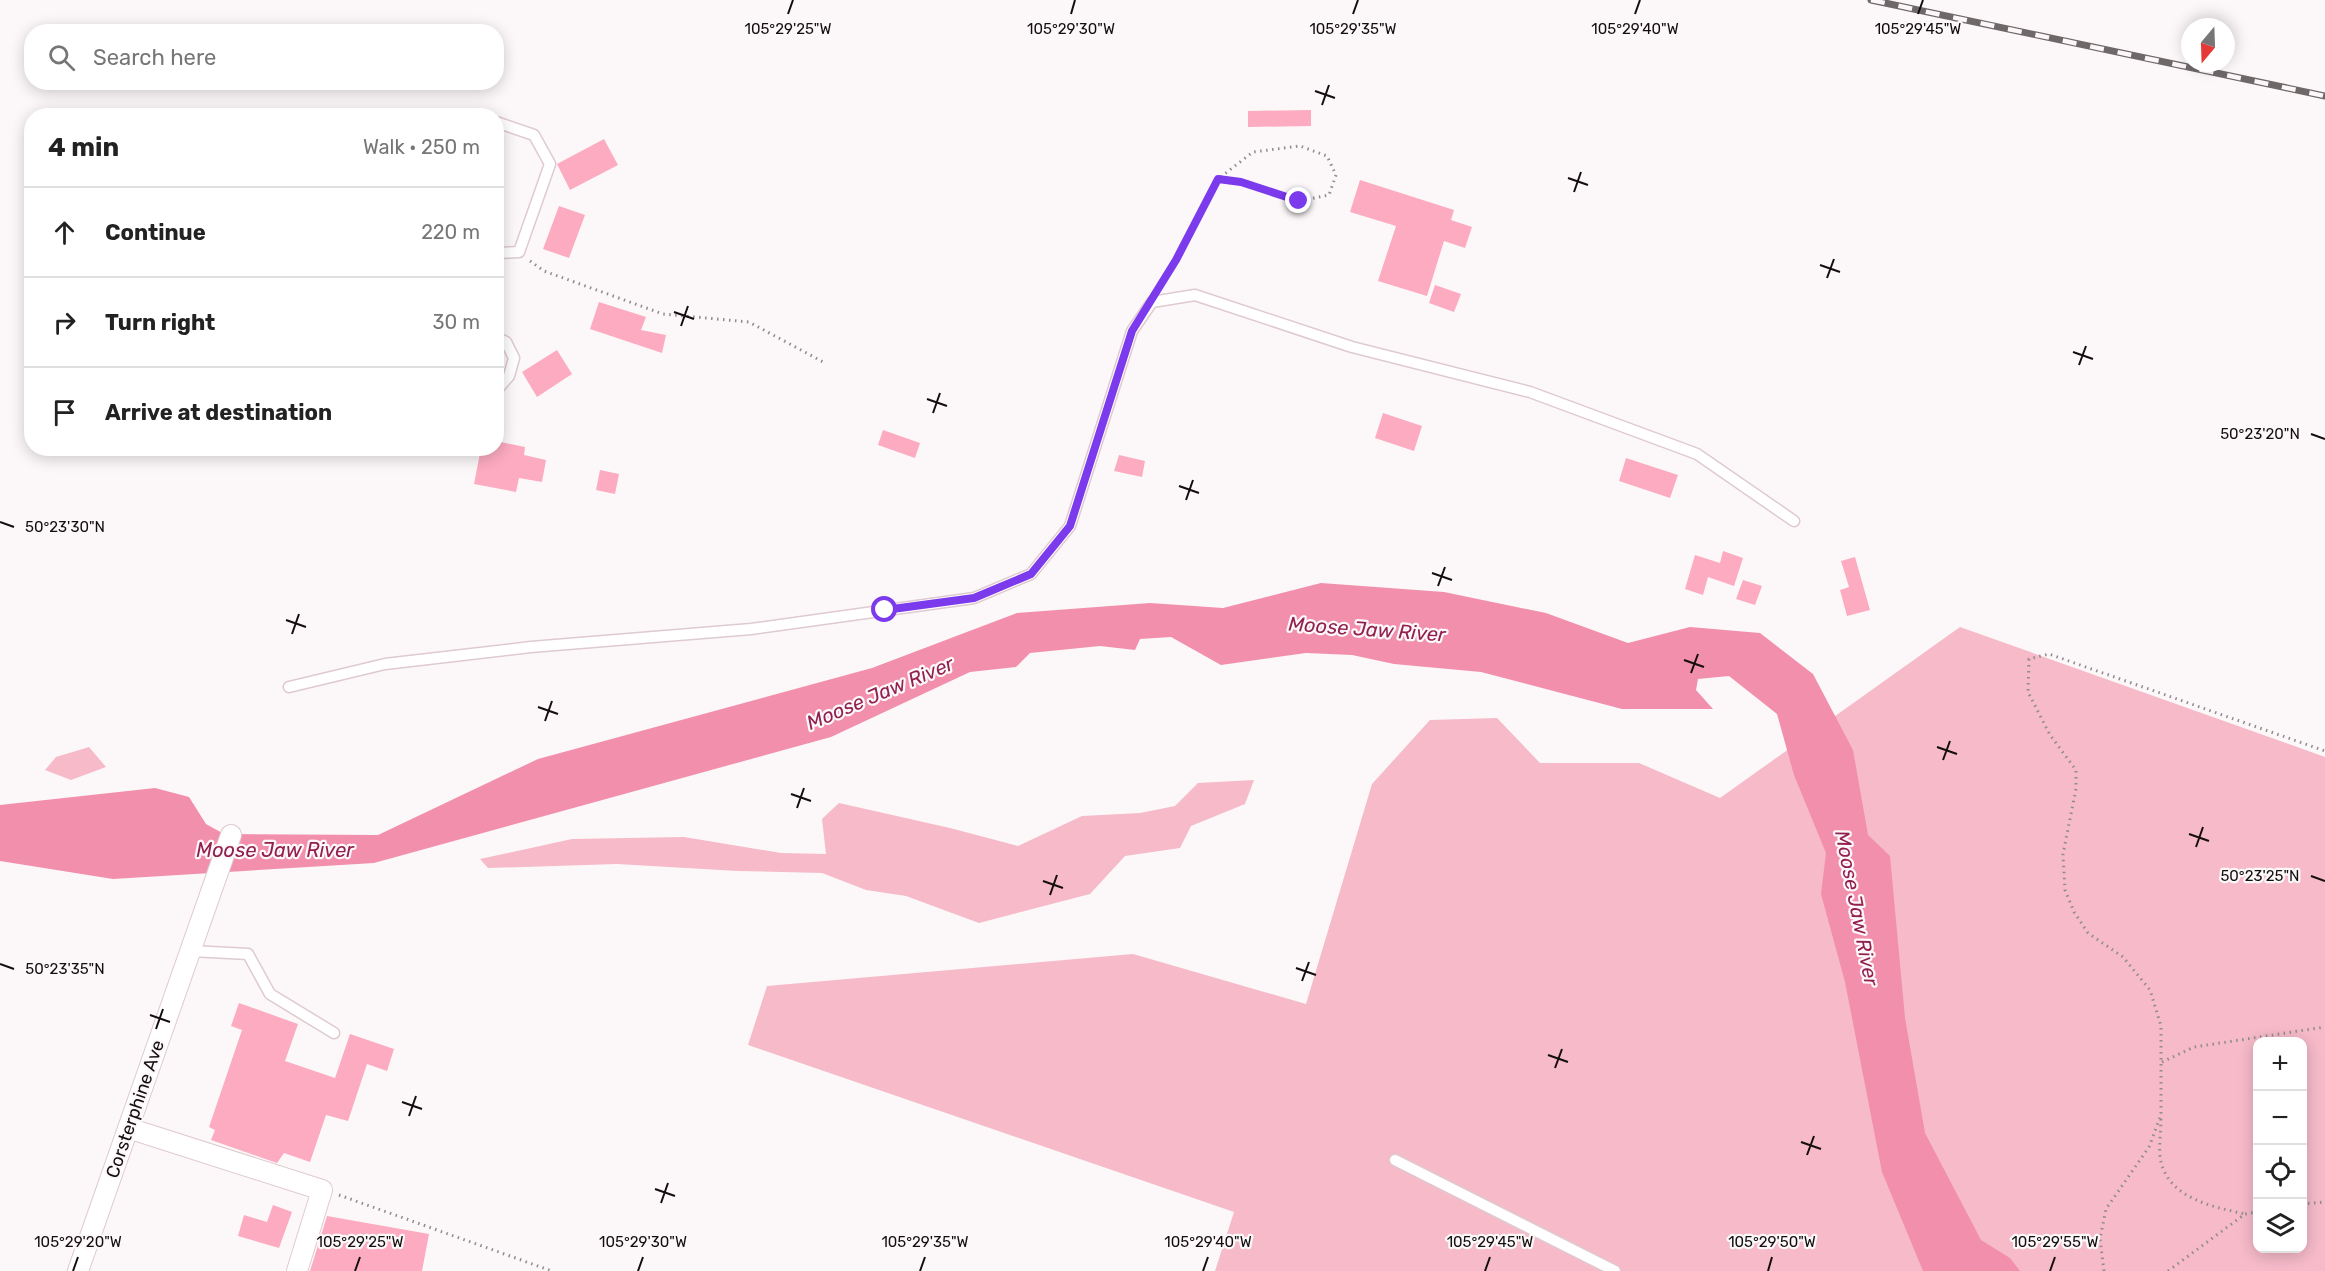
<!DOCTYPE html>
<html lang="en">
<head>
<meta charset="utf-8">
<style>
  :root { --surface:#fff; --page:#f2f2f2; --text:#222; --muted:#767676; --line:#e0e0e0 }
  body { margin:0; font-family:Rubik,sans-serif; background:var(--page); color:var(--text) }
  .controls { position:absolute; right:18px; bottom:18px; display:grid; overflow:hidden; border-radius:12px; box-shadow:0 3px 15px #0003 }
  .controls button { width:54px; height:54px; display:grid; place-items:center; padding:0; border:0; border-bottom:2px solid var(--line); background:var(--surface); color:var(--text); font:30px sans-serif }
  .compass { position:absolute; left:2181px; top:18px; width:54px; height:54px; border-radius:50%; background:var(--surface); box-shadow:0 3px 15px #0003; rotate:199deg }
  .stop { position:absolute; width:18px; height:18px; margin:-14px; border:4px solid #7c3aed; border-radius:50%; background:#fff }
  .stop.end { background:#7c3aed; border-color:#fff; box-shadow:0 2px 6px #0008 }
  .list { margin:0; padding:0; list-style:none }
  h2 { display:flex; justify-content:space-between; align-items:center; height:78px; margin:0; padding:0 24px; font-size:26px }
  h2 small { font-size:20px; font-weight:400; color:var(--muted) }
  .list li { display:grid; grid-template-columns:39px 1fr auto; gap:18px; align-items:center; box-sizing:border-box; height:90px; padding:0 24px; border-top:2px solid var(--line) }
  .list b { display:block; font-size:22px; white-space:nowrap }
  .list em { font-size:20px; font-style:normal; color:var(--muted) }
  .icon { flex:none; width:33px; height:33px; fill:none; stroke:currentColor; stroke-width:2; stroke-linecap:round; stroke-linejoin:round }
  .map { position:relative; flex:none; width:2325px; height:1271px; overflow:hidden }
  .search { position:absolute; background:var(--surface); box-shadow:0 3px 15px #0003; left:24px; top:24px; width:480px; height:66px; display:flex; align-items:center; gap:15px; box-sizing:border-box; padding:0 21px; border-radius:24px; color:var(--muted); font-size:22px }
  .panel { position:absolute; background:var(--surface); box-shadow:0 3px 15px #0003; left:24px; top:108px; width:480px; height:348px; border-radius:24px }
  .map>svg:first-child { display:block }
  .green { fill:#f6bac9; fill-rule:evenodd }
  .water { fill:#f28fac }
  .building { fill:#fcabc1 }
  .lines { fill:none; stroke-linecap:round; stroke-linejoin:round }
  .service-casing { stroke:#dfcacf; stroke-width:13 }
  .minor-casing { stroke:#dfcacf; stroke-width:22 }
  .path { stroke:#908b8c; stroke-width:3; stroke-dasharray:1.5 4.5; stroke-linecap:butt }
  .service { stroke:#fff; stroke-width:10 }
  .minor { stroke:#fff; stroke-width:20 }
  .rail-casing { stroke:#6e6869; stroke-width:7 }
  .rail { stroke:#fcf8f9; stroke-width:4.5; stroke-dasharray:14; stroke-linecap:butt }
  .route { stroke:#7c3aed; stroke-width:8 }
  .ticks { fill:none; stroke:#140e0f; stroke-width:2 }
  .labels { text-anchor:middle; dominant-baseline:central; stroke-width:4.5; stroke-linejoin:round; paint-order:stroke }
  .street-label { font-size:18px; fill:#140e0f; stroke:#fcf8f9 }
  .water-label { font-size:20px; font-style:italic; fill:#921f4d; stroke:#fcf8f9 }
  .ticks-label { font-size:15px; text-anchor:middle; fill:#140e0f; stroke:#fcf8f9; stroke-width:4.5; stroke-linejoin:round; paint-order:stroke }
</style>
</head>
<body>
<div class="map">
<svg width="2325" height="1271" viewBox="0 0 2325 1271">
  <rect width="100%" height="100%" fill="#fcf8f9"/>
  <!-- green -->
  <path class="green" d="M1960,627L2325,757V1271H1215L1234,1212L748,1045L767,986L1133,954L1306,1004L1372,784L1430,720L1497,718L1540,763H1639L1720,798ZM2258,1042H2302V1248H2258Z
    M89,747L106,767L71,780L45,770L56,757Z
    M1254,780L1245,804L1191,826L1180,848L1125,856L1090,894L979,923L906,896L866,890L822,873L738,871L617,864L488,868L480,859L572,839L684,837L781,853L826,854L822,819L839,803L950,828L1018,846L1082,816L1140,813L1175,806L1198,783Z"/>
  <!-- water -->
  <path class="water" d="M1321,583L1444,592L1546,613L1628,643L1690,627L1760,633L1813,674L1853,750L1868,835L1890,856L1905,1018L1925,1133L1981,1240L2010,1258L2020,1271H1923L1882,1172L1845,982L1821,894L1826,853L1794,775L1777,714L1729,676L1698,679L1696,690L1713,709H1622L1481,672L1394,664L1352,655L1306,653L1221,665L1171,637L1140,639L1135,650L1100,646L1030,653L1016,667L970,672L831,737L374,863L113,879L0,861V805L155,788L189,797L206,824L224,834L378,835L538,759L872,668L1017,613L1150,603L1223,608Z"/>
  <!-- building -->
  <path class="building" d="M1311,110V126L1248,127V111Z
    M604,139L618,165L570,190L557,164Z
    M1360,180L1454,210L1451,220L1472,227L1465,248L1444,241L1427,296L1378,281L1396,226L1350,212Z
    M559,206L585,215L569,258L543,249Z
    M1435,285L1461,294L1454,312L1429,303Z
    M599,302L646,317L641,330L666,335L662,353L590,329Z
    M557,350L572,374L537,397L522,372Z
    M1383,413L1422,426L1414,451L1375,438Z
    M883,430L920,443L915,458L878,445Z
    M496,441L525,447L524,455L546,460L542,482L519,478L516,492L474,484L481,448H496Z
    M1119,455L1145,461L1142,477L1114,471Z
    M1626,458L1678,475L1670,498L1619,481Z
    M600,470L619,474L615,494L596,490Z
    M1723,551L1743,558L1734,586L1708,577L1703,595L1685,589L1695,555L1720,563Z
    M1855,557L1870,610L1847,616L1840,590L1849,587L1841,561Z
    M1743,580L1762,586L1755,605L1736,599Z
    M239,1003L298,1024L285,1061L335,1078L350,1034L394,1049L387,1071L367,1064L348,1121L326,1115L310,1162L284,1153L277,1163L211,1140L215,1130L209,1127L242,1030L231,1026Z
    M273,1205L292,1212L279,1248L238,1236L244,1215L267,1222Z
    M327,1216L429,1234L422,1271H310Z"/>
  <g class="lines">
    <!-- service casing -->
    <g class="service-casing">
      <path id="service" d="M496,122L534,135L550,164L519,252L496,253
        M496,337L506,342L514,358L509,376L496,391
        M289,687L385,664L531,647L751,629L974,598L1031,574L1070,526L1132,331L1152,302L1195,295L1352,347L1530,392L1697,454L1794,521
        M191,951L248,954L270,994L334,1033
        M1395,1160L1615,1271"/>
    </g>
    <!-- minor casing -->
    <g class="minor-casing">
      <path id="minor" d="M128,1128L322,1190L297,1271
        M78,1271L231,835"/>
    </g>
    <!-- path -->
    <path class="path" d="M530,261L544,271L663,314L749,322L825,363
      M1160,287L1218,179L1253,152L1300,146L1327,156L1336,175L1329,195L1299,201L1241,182L1218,179
      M2162,1062L2194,1047L2325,1027
      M2161,1119C2161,1133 2158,1150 2161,1162C2170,1199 2214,1207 2245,1214
      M339,1195L552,1271
      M2302,1204L2325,1202
      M2104,1271L2100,1239L2106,1209L2149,1147L2161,1115V1026L2150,990L2123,957L2088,933L2074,912L2065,890L2063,854L2076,789V770L2050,735L2028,692L2029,659L2049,654L2325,751
      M2168,1271L2245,1214L2258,1212"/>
    <!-- service -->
    <use href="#service" class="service"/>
    <!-- minor -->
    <use href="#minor" class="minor"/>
    <!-- rail casing -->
    <g class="rail-casing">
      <path id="rail" d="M1871,0L2325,96"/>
    </g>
    <!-- rail -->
    <use href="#rail" class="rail"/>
  </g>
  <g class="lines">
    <!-- route -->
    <path class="route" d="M885,610L974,598L1031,574L1070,526L1132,331L1176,260L1218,179L1241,182L1299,201"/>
  </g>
  <!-- ticks -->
  <path class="ticks" d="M788,14L793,0M1071,14L1075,0M1353,14L1358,0M1635,14L1640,0M1918,14L1923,0M1315,91L1335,98M1322,105L1329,85M1568,178L1588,185M1574,192L1581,172M1820,265L1840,272M1827,278L1834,259M674,312L694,319M681,326L688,306M2073,352L2093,359M2079,365L2086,346M927,399L947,406M933,413L940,393M2311,434L2325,439M1179,486L1199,493M1186,500L1193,480M0,522L14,527M1432,573L1452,580M1438,586L1445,567M286,620L306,627M292,634L299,614M1684,660L1704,667M1691,673L1698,654M538,707L558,714M545,721L552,701M1937,747L1957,754M1943,760L1950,741M791,794L811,801M797,808L804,788M2189,834L2209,841M2196,847L2203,827M2311,876L2325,881M1043,881L1063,888M1050,895L1057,875M0,964L14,969M1296,968L1316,975M1302,981L1309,962M150,1015L170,1022M156,1029L163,1009M1548,1055L1568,1062M1555,1068L1562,1049M402,1102L422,1109M409,1116L416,1096M1801,1142L1821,1149M1807,1155L1814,1136M655,1189L675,1196M661,1203L668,1183M73,1271L78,1257M355,1271L360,1257M638,1271L643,1257M920,1271L925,1257M1203,1271L1208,1257M1485,1271L1490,1257M1768,1271L1772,1257M2050,1271L2055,1257"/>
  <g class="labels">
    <!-- street labels -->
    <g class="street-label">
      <text transform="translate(135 1109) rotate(-71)">Corsterphine Ave</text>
    </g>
    <!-- water labels -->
    <g class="water-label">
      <text transform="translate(1367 629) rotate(4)">Moose Jaw River</text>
      <text transform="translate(880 693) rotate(-23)">Moose Jaw River</text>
      <text x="275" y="850">Moose Jaw River</text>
      <text transform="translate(1857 908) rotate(79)">Moose Jaw River</text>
    </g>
  </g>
  <g class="ticks-label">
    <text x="788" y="34">105°29'25"W</text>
    <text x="1071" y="34">105°29'30"W</text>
    <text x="1353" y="34">105°29'35"W</text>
    <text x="1918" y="34">105°29'45"W</text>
    <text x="1635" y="34">105°29'40"W</text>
    <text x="2260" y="439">50°23'20"N</text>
    <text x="65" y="532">50°23'30"N</text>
    <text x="2260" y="881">50°23'25"N</text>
    <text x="65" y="974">50°23'35"N</text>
    <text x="78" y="1247">105°29'20"W</text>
    <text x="360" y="1247">105°29'25"W</text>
    <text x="643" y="1247">105°29'30"W</text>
    <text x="925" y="1247">105°29'35"W</text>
    <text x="1208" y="1247">105°29'40"W</text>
    <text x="1490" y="1247">105°29'45"W</text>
    <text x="1772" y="1247">105°29'50"W</text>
    <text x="2055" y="1247">105°29'55"W</text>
  </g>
</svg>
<div class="controls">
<button>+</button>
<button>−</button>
<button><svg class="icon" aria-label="locate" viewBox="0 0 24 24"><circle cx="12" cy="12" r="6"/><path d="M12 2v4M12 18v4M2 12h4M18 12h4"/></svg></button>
<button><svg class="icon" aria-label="layers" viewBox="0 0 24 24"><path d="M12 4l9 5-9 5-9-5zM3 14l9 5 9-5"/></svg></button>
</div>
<svg class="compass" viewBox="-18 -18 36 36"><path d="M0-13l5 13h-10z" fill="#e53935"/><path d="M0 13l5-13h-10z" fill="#767676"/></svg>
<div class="stop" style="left:885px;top:610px"></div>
<div class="stop end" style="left:1299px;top:201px"></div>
<div class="search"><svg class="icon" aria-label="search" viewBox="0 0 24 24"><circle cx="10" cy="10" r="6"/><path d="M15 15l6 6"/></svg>Search here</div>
<section class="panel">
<h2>4 min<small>Walk · 250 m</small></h2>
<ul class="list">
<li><svg class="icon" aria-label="ahead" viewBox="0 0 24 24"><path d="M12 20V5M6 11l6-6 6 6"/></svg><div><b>Continue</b></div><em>220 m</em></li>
<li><svg class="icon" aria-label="right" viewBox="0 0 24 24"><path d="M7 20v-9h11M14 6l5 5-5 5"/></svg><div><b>Turn right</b></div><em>30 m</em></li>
<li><svg class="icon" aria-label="arrive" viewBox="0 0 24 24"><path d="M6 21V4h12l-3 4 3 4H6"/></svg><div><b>Arrive at destination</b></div></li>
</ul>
</section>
</div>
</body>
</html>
